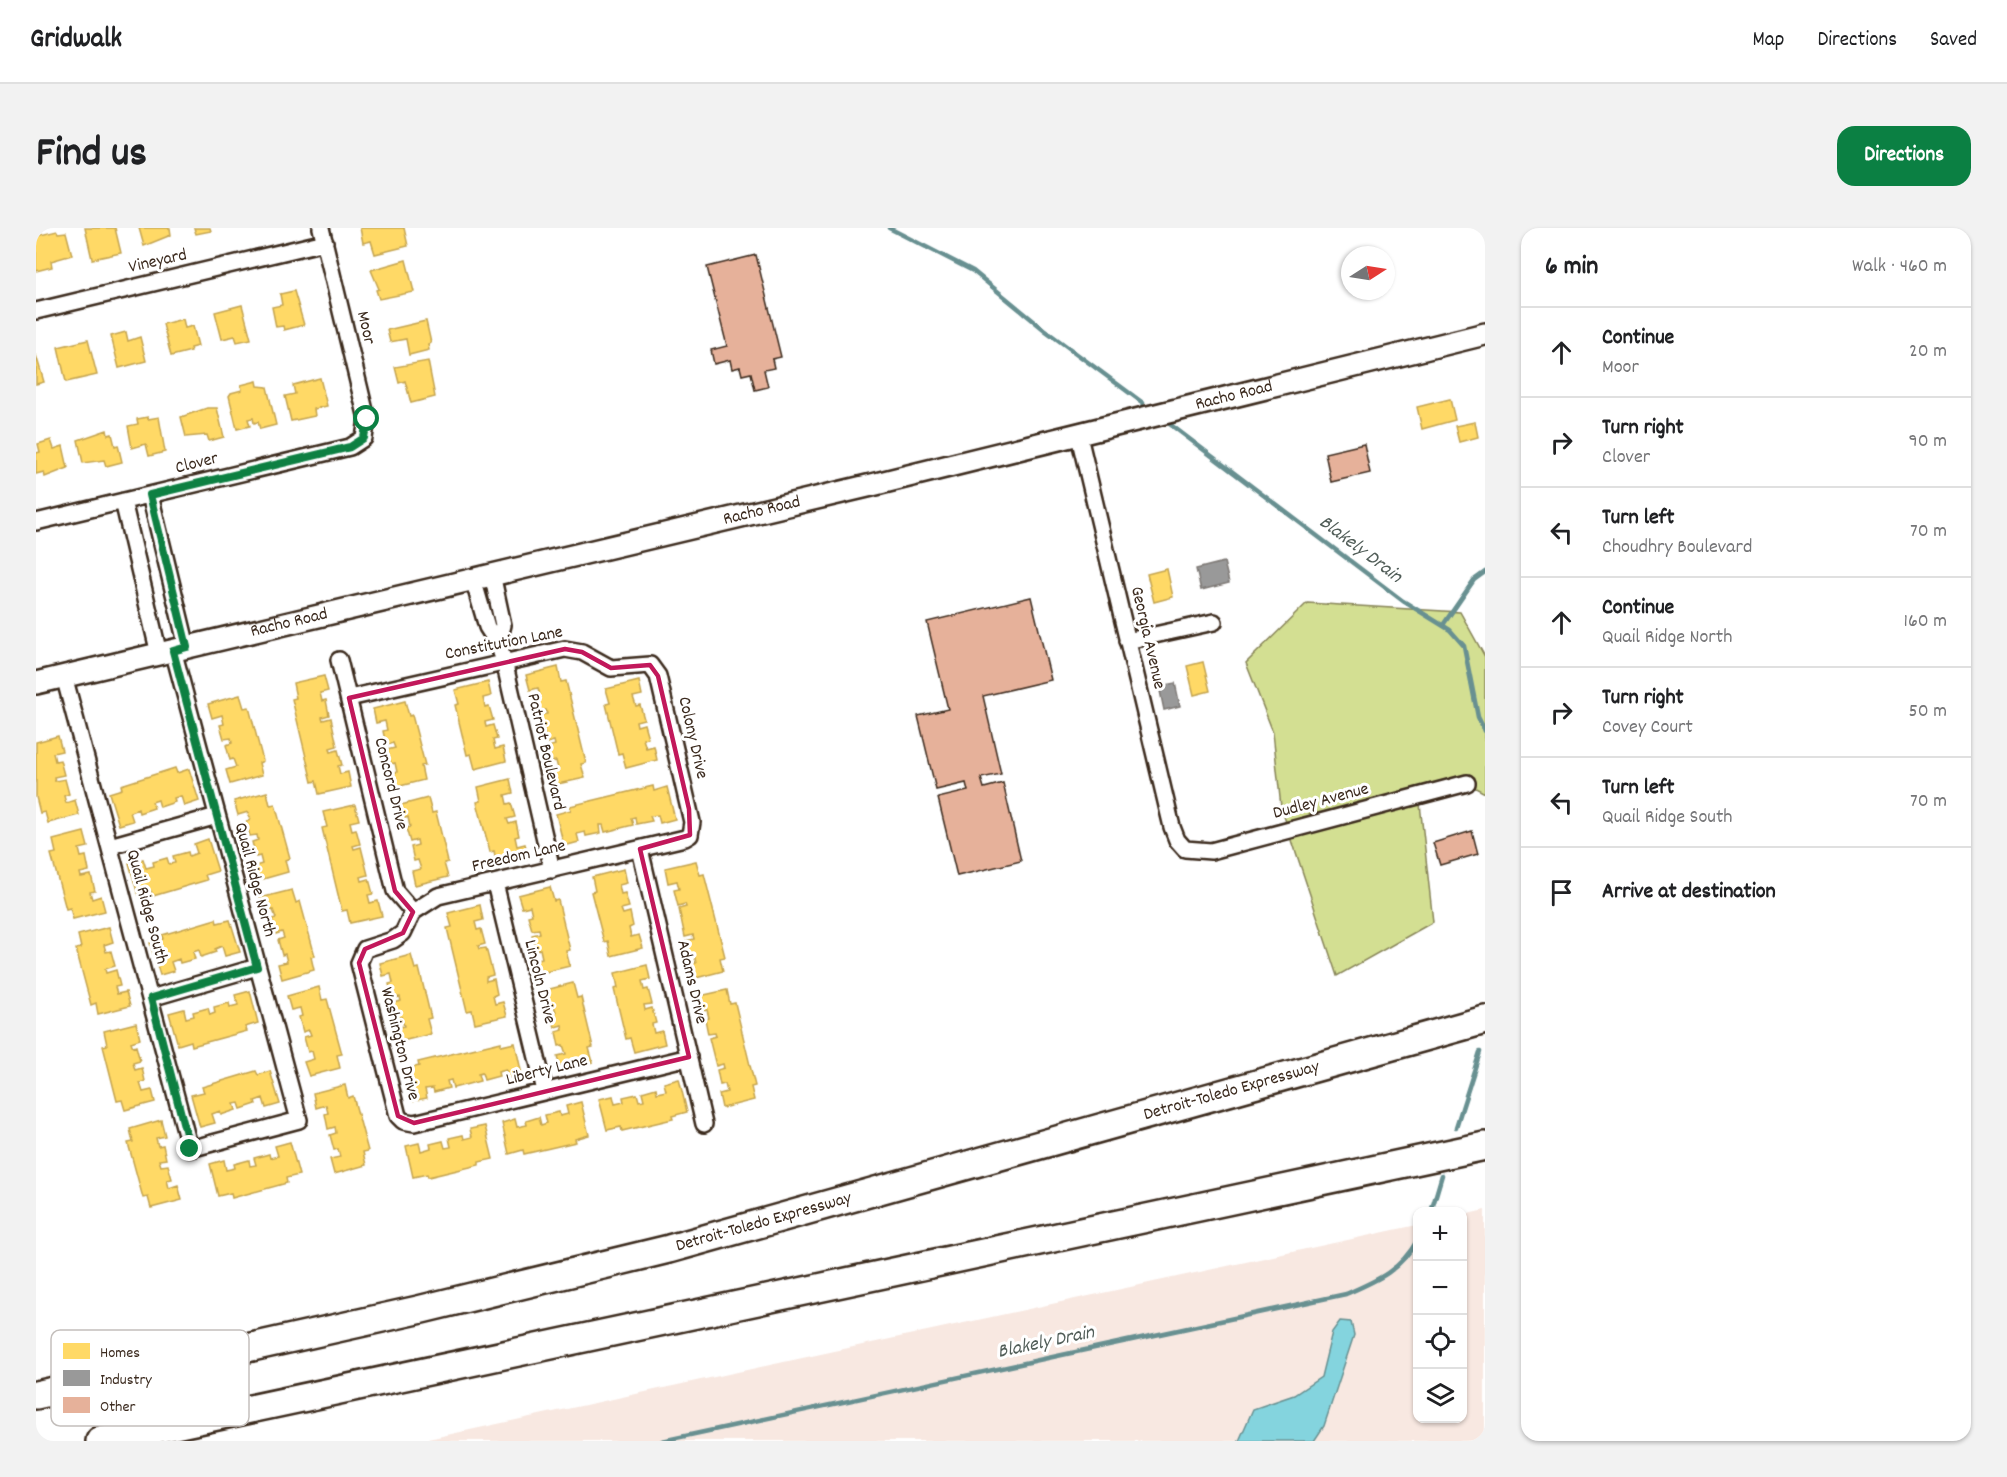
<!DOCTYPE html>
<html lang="en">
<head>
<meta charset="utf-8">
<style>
  :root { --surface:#fff; --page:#f2f2f2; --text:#202124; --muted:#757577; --line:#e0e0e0; --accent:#0b8043 }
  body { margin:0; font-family:Dekko,sans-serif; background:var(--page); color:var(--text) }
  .controls { position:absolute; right:18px; bottom:18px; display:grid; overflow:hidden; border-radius:12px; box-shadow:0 2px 4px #0004 }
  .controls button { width:54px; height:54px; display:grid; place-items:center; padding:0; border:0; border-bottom:2px solid var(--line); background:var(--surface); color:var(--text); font:30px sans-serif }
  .compass { position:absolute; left:1305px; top:18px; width:54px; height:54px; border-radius:50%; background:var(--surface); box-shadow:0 2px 4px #0004; rotate:78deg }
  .stop { position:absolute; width:18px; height:18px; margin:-14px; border:4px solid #0b8043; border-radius:50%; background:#fff }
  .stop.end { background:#0b8043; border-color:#fff; box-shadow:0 2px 6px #0008 }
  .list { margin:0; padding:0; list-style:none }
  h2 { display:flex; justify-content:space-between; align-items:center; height:78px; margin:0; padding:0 24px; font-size:26px }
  h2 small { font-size:20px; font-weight:400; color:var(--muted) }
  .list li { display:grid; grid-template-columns:39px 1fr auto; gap:18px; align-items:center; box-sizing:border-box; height:90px; padding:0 24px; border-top:2px solid var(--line) }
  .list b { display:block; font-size:22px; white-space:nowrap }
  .list p { margin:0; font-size:20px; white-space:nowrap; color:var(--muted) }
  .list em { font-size:20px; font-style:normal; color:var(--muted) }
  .icon { flex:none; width:33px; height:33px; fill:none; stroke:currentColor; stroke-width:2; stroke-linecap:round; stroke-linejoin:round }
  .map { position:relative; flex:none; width:1449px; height:1213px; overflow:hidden; border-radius:18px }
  header { display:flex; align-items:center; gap:36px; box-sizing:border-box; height:84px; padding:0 30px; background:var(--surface); border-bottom:2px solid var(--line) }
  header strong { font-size:28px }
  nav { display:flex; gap:33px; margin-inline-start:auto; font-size:21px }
  .intro { display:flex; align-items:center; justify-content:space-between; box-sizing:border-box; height:144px; padding:0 36px }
  h1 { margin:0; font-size:42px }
  .button { padding:15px 27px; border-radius:18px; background:var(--accent); color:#fff; font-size:21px; font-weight:700 }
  main { display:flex; gap:36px; padding:0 36px }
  aside { flex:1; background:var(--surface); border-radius:18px; box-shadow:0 2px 4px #0004 }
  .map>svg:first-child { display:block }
  .built { fill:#f8e8e1 }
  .green { fill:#d3df92; stroke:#878458; stroke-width:1.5 }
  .water { fill:#84d4de; stroke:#679091; stroke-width:1.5 }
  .homes { fill:#ffd966; stroke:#c4a450; stroke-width:1.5 }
  .industry { fill:#999; stroke:#7d7874; stroke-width:1.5 }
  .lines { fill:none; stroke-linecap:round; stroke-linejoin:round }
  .stream { stroke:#679091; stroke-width:4.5 }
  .building { fill:#e6b19a; stroke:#3b2a1e; stroke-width:1.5 }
  .street-casing { stroke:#3b2a1e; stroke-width:20 }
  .secondary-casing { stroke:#3b2a1e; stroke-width:26 }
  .highway-casing { stroke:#3b2a1e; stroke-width:32 }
  .street { stroke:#fff; stroke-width:15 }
  .secondary { stroke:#fff; stroke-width:21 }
  .highway { stroke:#fff; stroke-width:27 }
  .route { stroke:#0b8043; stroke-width:8 }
  .marked { fill:none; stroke:#c2185b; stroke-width:4.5; stroke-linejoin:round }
  .labels { text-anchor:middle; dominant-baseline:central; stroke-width:6; stroke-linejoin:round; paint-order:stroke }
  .street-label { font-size:18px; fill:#3b2a1e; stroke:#fff }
  .water-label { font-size:20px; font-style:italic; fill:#515d58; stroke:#fff }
  .key { fill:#fff; stroke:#c4bfbc; stroke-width:1.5 }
  .key-label { font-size:16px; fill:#3b2a1e }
</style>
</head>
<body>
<header>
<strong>Gridwalk</strong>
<nav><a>Map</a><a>Directions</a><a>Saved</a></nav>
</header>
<div class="intro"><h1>Find us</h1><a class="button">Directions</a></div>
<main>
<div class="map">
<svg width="1449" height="1213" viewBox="0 0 1449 1213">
  <rect width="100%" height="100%" fill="#fff"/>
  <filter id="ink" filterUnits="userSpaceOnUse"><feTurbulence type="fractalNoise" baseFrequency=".0167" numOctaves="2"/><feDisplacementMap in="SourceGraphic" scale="12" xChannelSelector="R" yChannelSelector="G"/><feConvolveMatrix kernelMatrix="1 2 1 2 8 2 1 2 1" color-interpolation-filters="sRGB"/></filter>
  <g filter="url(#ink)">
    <!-- built -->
    <path class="built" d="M1449,982V1213H383L1381,997L1382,1190H1426L1427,987Z"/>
    <!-- green -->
    <path class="green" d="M1271,375L1424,384L1449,429V565L1434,557L1384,576L1397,694L1301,748L1245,579L1237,504L1210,435Z"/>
    <!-- water -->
    <path class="water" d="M1304,1093L1315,1094L1318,1107L1288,1198L1278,1213H1203L1217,1181L1258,1167L1285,1149L1296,1104Z"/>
    <!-- homes -->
    <path class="homes" d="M49,0H79L85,25L56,31Z
      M103,0H134L135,7L108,18Z
      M158,0H174L175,3L160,6Z
      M324,0H368L372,18L339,26L335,13L327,15Z
      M21,3L22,5L30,4L36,27L15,33L16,39L0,43V8Z
      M370,32L378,64L343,71L340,62L343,61L335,42Z
      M258,63L268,97L248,102L247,98L240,99L236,79L246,77L244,66Z
      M206,77L215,111L201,114L199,108L186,111L179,84Z
      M147,91L149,100L157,98L162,118L154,120L155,123L135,128L127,96Z
      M390,93L395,115L392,116L393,122L373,127L370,111L354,114L351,102Z
      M90,104L92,113L104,109L110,133L83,140L75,108Z
      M52,112L61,147L30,154L22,119Z
      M0,127L8,154L0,156Z
      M392,133L399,169L375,175L369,153L363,155L359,139Z
      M284,150L291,178L278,181L279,188L255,193L249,168L259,166L257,157Z
      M221,153L222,158L231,159L240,197L224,201L222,194L218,195L217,190L212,191L214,198L201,201L193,168L195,165L206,162L205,157Z
      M1414,171L1419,192L1386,201L1381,179Z
      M171,180H181L188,209L173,213L171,207L150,209L145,189Z
      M112,189V191L123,189L129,224L113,228L110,216L96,220L92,198L102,196L101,191Z
      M1439,194L1442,209L1423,214L1419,198Z
      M71,202L72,207L76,206L79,218L82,217L86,234L70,238L68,232L47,235L42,212Z
      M15,212L18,221L27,218L32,240L9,249L8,244L0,246V225L4,224L2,216Z
      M1131,341L1137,369L1118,374L1111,346Z
      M1167,434L1174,463L1158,467L1151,438Z
      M522,439L525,454L530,453L550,535L545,536L549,550L517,557L514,543L522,541L520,533L515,534L512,519L519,517L518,513L511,515L504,487L511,486L510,482L503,484L500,469L504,468L502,460L494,462L490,447Z
      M288,448L292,463L284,465L286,473L290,472L293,487L286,489L287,492L295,490L301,518L294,520L295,524L302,522L306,537L302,538L304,546L312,544L315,559L283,566L280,553L276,554L256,471L260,470L257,455Z
      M603,453L606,467L597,469L600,478L604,477L608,491L600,493L601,498L608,496L612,510L607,511L610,520L618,518L621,532L590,540L586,525L582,526L570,476L574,475L570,461Z
      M452,454L455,468L447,470L449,479L453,478L457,492L449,494L450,499L457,497L461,511L457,512L459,521L467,519L470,533L439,541L435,526L431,527L419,477L423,476L419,462Z
      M204,467L208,480L213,479L227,533L223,535L226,547L194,556L190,542L200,539L197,531L194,532L190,517L196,515L195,510L188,511L184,497L188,496L186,487L176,490L172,476Z
      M369,473L373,488L376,487L389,537L385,538L388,552L356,560L353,546L361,544L359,535L355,536L351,522L359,520L357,515L350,517L347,503L351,502L349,493L340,495L337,481Z
      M22,508L26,523L17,525L19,533L24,532L28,547L18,549L19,553L29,551L33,566L28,568L30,575L39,572L43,587L12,595L9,584L4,585L0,569V514Z
      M139,540L141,545L153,541L163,573L148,578L145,568L138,570L139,574L124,579L122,572L116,574L118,580L103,585L102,581L94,584L97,593L83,597L73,565L86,561L85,557Z
      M474,551L477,565L469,567L471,576L475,575L479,589L471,591L473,596L480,594L483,608L479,609L481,618L489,616L493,630L461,638L458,623L454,624L441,574L445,573L442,559Z
      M617,558L618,563L631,559L639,591L624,595L622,587L614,588L616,593L600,596L599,589L595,590L597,597L569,604L567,597H564L565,605L550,608L549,604L541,606L543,614L528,618L520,586L535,582L534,578Z
      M231,564L234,577L239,576L254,630L249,632L252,644L220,653L216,639L226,636L224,628L220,629L216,614L222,612L221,607L214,608L210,594L214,592L212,584L202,587L198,573Z
      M392,570L396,585L400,584L412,634L408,635L412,649L379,657L376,643L385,641L382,632L378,633L375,619L382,617L381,612L374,614L370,600L374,599L372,589L364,592L361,578Z
      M319,577L323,592L314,594L316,602L320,601L324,616L317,618L318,621L325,619L332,647L325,649L326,653L333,651L337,666L332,667L334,675L342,673L346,688L314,695L311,682L306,683L286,600L291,599L287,584Z
      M48,604L52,619L43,621L45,629L50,628L53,643L44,645L45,649L55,647L59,663L54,664L56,671L65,668L69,683L37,691L34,680L30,681L15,626L20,625L17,612Z
      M172,611L182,643L169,647L171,652L117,668L115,663L102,667L93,635L107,631L110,640L118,638L117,634L131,630L133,636L139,635L137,628L152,624L153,628L161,625L158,616Z
      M660,633L664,647L668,646L689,729L684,730L687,743L656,751L652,737L660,735L658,727L654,728L650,713L658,711L657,707L649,709L643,681L650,679L649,676L642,678L638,662L643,661L641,653L632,655L629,640Z
      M588,641L591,655L583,657L585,666L589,665L593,679L585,681L587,686L594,684L597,698L593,700L595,709L603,707L607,720L575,728L572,713L568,714L555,664L559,663L556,649Z
      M514,659L518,673L522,672L534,722L530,723L534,738L501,746L498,732L506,730L504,721L500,722L496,707L504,705L503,701L496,702L492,688L496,687L494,678L486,680L482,667Z
      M256,662L260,675L264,673L279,728L275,729L278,742L246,751L242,736L251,734L249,726L246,727L242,712L248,710L246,704L240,706L236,691L240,690L237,682L228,685L224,670Z
      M444,677L447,692L439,694L441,702L445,701L449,716L442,718L443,721L450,720L457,747L450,749V753L458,751L461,766L457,768L459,776L467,774L471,788L439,795L436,782L431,783L411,700L416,699L412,685Z
      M180,691L181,695L194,692L204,724L189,728L186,718L179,721L180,724L165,729L163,722L157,724L159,731L144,735L143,731L135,734L138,743L124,747L114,715L127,711L126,707Z
      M73,699L77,714L68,717L70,724L75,723L79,738L69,741L70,745L80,742L84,758L79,759L81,766L90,764L94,778L62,786L60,775L55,777L40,721L45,720L42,707Z
      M375,727L379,741L383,740L395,790L391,791L395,806L362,814L359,800L368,798L365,789L361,790L357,775L365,773L364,769L357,770L353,756L357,755L355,746L347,748L344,735Z
      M611,737L614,751L606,753L608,762L612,761L616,776L608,777L609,782L616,780L620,795L616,796L618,805L626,803L629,816L598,824L594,810L590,811L578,761L582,760L579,745Z
      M537,755L541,770L545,769L557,819L553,820L557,834L525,842L521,828L530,826L527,817L523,818L520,804L527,802L526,797L519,799L515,785L520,784L517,775L509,777L506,763Z
      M283,759L286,772L291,771L306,826L301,827L304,840L273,848L268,834L278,831L276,823L272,824L268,809L275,807L273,802L267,804L263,789L266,788L264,780L255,782L251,768Z
      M691,762L694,776L699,775L719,858L715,859L718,872L686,880L683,866L691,864L689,856L684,857L681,842L688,840L687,836L680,838L673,810L680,808L679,805L672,806L669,791L673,790L671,782L663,784L659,769Z
      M214,763L222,795L209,799L211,803L156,818L155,813L142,817L133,785L148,781L150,790L158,788L157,784L172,780L174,787L179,785L178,779L193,775L194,779L202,777L199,767Z
      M100,795L104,811L95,814L97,819L100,818L104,833L97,835L99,842L106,840L109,853L104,855L107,864L116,862L119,874L89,882L86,872L81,873L67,818L71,817L68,803Z
      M465,814V818L479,815L486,847L472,850L470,842L462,844L463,848L448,852L446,845L442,846L444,853L417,860L415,852L411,853L413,860L398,864L397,860L389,861L391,870L376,873L368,842L383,838L382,834Z
      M220,843L222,847L234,843L244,876L230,880L227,870L219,873L220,876L205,881L203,875L198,876L200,882L185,887L184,883L176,886L179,895L164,899L155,867L168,864L166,859Z
      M643,851L651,884L636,888L637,891L586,903L585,899L571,902L563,871L577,868L579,876L588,874L587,869L601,866L603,873L608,872L606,864L620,860L621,865L630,863L628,855Z
      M309,857L312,870L317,868L332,923L327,924L330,937L298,946L294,931L304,929L302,921L298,922L294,907L300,905L299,899L292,901L289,886L292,885L290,877L280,880L277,865Z
      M545,874L553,907L539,911L540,914L488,926L487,922L473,926L466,895L479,891L481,899L491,897L490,893L503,889L505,897L511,895L509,887L523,884L524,888L532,886L530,878Z
      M125,892L129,908L120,910L122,918L127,917L130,931L123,932L125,938L132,937L136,951L131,952L133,960L142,957L146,972L115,980L112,969L107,970L92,915L97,914L94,901Z
      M449,898L457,931L443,934V937L392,949L391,946L377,949L370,918L383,915L385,923L395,920L394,916L407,913L409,920L415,919L413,910L427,907L428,911L436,909L434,901Z
      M254,914L263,947L250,950L251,955L196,970L195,965L182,968L174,936L188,932L190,942L199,940L198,936L213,932L214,938L220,937L218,930L233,926L234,930L242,928L239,918Z"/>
    <!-- industry -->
    <path class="industry" d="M1188,334L1193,355L1165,362L1160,341Z
      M1139,455L1144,478L1128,482L1123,458Z"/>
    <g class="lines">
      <!-- stream -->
      <path class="stream" d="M853,0L937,43L1010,103L1107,175
        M1131,194L1367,373L1414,402L1428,418L1442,489L1449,503
        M1407,397L1438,352L1449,344
        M1420,899L1444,824
        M1395,984L1406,947
        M626,1213L1310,1066C1342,1052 1364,1043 1382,1011"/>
    </g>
    <!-- building -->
    <path class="building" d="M720,27L745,129L736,131L738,140L728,142L732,159L719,162L715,145L706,147L704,139L696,141L694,132L678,136L675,122L691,118L671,39Z
      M1328,216L1334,245L1295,254L1289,225Z
      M995,369L1015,452L947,468L965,546L945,550L948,560L967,555L985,633L921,648L902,570L932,563L930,555L900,562L882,488L912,481L891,394Z
      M1436,603L1442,626L1404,637L1397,615Z"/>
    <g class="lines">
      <!-- street casing -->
      <g class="street-casing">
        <path id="street" d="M0,83L289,14
          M1042,204L1136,599L1141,612L1149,621L1175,623L1431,555
          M114,267L151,419
          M87,273L123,426
          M0,294L314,219L328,210L331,191L285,0
          M456,346L467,397L462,416
          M437,351L451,399L462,416L468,433L516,642
          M1091,413L1178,394
          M303,432L359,663L377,684
          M28,448L154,921L263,892L137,422
          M313,470L529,421L546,424L575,440L614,437L622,448L656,594L654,607L649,610L402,668L377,684L367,705L357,712L329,721L323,735L362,888L367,893L378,895L653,829
          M74,618L181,588
          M604,621L668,896
          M459,655L509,863
          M115,770L221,739"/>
      </g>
      <!-- secondary casing -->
      <g class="secondary-casing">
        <g id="secondary">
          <path id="s1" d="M0,455L840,256L1449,106"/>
        </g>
      </g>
      <!-- highway casing -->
      <g class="highway-casing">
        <g id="highway">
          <path id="s2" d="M0,1167L382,1082L633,1021L1449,792"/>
          <path d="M64,1213L1449,918"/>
        </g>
      </g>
      <!-- street -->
      <use href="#street" class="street"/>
      <!-- secondary -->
      <use href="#secondary" class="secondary"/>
      <!-- highway -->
      <use href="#highway" class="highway"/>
    </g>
  </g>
  <g class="lines" filter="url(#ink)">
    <!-- route -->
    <path class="route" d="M154,921L115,770L221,739L137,423L151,419L114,267L314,219L328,210L331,191"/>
  </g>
  <!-- marked area -->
  <path class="marked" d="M529,421L546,424L575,440L614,437L622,448L653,581L654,607L604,621L653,829L378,895L362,888L323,735L329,721L367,705L377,684L359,663L313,470Z"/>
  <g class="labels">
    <!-- street labels -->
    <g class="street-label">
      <text transform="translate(122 34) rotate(-13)">Vineyard</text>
      <text transform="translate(329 100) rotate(77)">Moor</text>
      <text stroke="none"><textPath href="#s1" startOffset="1232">Racho Road</textPath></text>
      <text transform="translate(161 236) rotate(-14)">Clover</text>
      <text stroke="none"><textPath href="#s1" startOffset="746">Racho Road</textPath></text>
      <text stroke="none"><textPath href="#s1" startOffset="260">Racho Road</textPath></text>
      <text transform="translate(1111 410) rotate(77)">Georgia Avenue</text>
      <text transform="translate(468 416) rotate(-11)">Constitution Lane</text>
      <text transform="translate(656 510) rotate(77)">Colony Drive</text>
      <text transform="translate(509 524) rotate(77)">Patriot Boulevard</text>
      <text transform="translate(354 556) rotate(76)">Concord Drive</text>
      <text transform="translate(1285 574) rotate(-15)">Dudley Avenue</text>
      <text transform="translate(483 629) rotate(-13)">Freedom Lane</text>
      <text transform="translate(218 652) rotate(75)">Quail Ridge North</text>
      <text transform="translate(110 679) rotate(75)">Quail Ridge South</text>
      <text transform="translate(503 754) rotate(76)">Lincoln Drive</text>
      <text transform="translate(655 754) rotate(77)">Adams Drive</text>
      <text transform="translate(363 816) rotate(76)">Washington Drive</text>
      <text transform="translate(511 843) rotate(-14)">Liberty Lane</text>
      <text stroke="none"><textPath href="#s2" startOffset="1234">Detroit-Toledo Expressway</textPath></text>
      <text stroke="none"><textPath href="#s2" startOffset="748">Detroit-Toledo Expressway</textPath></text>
    </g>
    <!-- water labels -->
    <g class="water-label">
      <text transform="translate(1324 322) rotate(37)">Blakely Drain</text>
      <text transform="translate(1010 1115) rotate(-12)">Blakely Drain</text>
    </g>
  </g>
  <!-- legend -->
  <rect x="15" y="1102" width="198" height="96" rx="9" class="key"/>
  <rect x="27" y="1115" width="27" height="16" fill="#ffd966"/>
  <rect x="27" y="1142" width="27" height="16" fill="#999"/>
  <rect x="27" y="1169" width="27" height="16" fill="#e6b19a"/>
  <g class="key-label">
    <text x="64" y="1129">Homes</text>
    <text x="64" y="1156">Industry</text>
    <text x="64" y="1183">Other</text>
  </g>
</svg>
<div class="controls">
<button>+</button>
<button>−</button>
<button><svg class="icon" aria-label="locate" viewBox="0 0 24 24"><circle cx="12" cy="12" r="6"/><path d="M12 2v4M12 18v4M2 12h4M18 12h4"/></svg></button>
<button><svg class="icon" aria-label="layers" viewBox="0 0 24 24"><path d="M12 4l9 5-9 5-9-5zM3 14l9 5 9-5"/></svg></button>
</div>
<svg class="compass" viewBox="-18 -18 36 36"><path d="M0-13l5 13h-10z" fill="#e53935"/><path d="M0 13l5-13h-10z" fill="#757577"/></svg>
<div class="stop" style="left:331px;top:191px"></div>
<div class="stop end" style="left:154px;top:921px"></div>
</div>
<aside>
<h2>6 min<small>Walk · 460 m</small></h2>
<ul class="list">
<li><svg class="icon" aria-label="ahead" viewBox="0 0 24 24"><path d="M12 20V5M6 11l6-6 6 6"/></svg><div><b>Continue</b><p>Moor</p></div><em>20 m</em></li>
<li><svg class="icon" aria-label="right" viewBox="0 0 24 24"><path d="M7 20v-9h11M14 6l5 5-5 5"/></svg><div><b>Turn right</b><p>Clover</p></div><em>90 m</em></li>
<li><svg class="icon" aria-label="left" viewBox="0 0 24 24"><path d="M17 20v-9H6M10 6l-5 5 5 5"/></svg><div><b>Turn left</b><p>Choudhry Boulevard</p></div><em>70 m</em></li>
<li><svg class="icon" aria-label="ahead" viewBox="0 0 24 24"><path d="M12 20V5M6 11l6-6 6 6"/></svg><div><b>Continue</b><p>Quail Ridge North</p></div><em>160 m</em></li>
<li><svg class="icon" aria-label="right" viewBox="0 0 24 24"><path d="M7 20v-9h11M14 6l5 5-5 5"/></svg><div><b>Turn right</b><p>Covey Court</p></div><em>50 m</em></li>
<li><svg class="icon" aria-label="left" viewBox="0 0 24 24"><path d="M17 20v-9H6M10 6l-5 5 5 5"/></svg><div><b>Turn left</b><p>Quail Ridge South</p></div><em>70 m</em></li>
<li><svg class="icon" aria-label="arrive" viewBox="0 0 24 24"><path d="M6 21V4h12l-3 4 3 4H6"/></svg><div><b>Arrive at destination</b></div></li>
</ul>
</aside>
</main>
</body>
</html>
